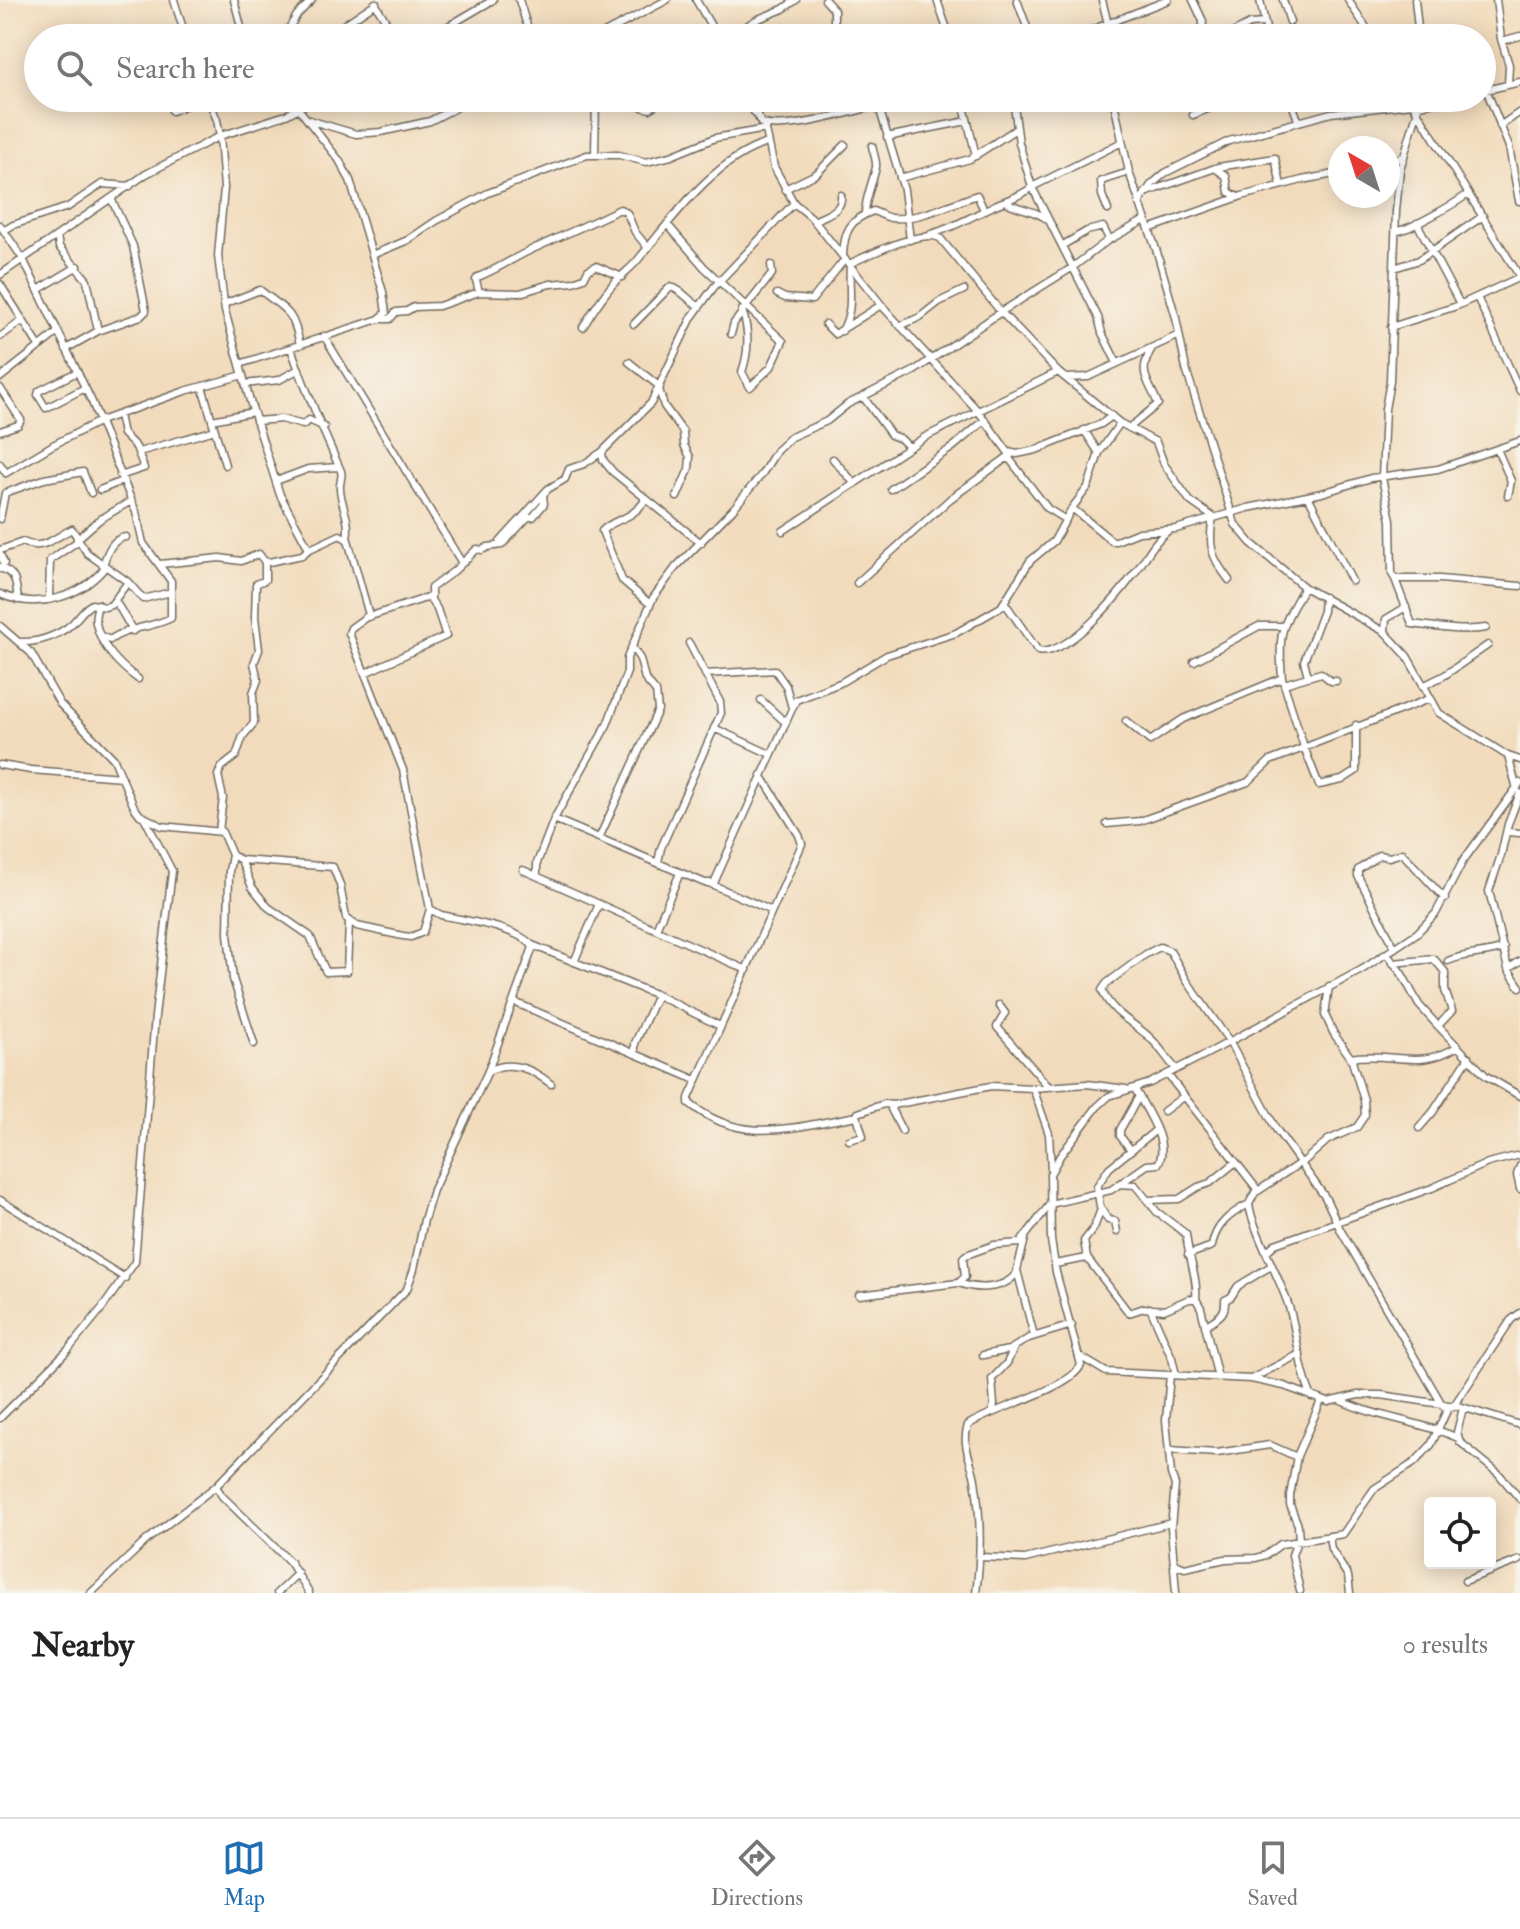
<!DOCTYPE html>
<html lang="en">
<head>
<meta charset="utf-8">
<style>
  :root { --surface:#fff; --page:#f2f2f2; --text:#222; --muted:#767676; --line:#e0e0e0; --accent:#1f6fb2 }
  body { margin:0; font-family:"IM FELL Double Pica",serif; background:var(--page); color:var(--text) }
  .controls { position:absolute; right:24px; bottom:24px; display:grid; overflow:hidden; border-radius:8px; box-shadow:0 4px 20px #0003 }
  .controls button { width:72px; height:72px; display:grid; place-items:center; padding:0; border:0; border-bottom:2px solid var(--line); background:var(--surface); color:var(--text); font:40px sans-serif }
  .compass { position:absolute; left:1328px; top:136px; width:72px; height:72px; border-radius:50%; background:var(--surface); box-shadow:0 4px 20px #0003; rotate:321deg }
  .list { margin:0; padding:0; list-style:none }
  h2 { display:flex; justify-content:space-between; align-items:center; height:104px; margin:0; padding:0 32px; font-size:34px }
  h2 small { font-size:26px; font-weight:400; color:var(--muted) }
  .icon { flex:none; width:44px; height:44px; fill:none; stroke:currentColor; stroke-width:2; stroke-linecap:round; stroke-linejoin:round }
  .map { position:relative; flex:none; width:1520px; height:1593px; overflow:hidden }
  .search { position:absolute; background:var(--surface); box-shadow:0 4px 20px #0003; left:24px; right:24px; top:24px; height:88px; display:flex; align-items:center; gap:20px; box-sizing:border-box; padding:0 28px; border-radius:44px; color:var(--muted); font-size:30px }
  .sheet { height:224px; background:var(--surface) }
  nav { display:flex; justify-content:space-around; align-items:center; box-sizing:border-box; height:112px; border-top:2px solid var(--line); background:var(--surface); font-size:22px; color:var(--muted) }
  nav a { display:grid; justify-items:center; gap:4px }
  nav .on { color:var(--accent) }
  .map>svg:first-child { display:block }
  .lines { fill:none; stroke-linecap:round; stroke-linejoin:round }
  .minor-casing { stroke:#71695e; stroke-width:9 }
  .minor { stroke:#fff; stroke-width:6 }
</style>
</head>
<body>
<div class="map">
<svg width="1520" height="1593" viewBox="0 0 1520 1593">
  <rect width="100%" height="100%" fill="#f7f3e8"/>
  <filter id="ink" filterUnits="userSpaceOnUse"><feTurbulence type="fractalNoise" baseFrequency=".0125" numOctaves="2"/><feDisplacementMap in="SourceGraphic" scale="16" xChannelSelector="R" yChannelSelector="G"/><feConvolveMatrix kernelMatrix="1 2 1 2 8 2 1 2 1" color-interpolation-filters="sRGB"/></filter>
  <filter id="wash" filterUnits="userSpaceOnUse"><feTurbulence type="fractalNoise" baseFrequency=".006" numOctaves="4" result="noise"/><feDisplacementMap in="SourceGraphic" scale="32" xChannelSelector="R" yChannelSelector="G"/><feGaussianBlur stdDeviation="1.8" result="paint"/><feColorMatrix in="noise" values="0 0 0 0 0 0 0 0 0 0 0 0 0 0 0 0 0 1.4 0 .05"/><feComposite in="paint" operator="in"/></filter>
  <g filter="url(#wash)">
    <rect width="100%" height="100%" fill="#f2dbbc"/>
  </g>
  <g filter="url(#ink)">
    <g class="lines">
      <!-- minor casing -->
      <g class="minor-casing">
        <path id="minor" d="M174,0L186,38
          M234,0L244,38
          M519,0L531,38
          M696,0L718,38
          M825,0L834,10V23L839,38
          M937,0L950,38
          M1017,0L1031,38
          M1102,0L1108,24
          M1193,0L1203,21L1202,38
          M1260,0L1268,38
          M1283,0L1290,22
          M1348,0L1373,38
          M1415,0L1419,38
          M1496,0L1501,39L1509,65L1508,84
          M375,3L396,38
          M283,38L297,15L312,0
          M324,38L376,3
          M428,38L493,0
          M595,38L667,0
          M727,38L756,20L783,9L796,0
          M1071,38L1168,0
          M1223,38L1250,24L1264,23
          M1502,41L1520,36
          M1486,89L1509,147L1519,201
          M1482,91L1520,82
          M208,98L217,120L220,136L224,188L218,256L225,311L250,401L280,495L308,547L310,549L340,535L348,540L369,615L351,628L349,633L403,770L430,909L441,915C463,920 521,928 533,947L488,1071L433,1190L424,1220L414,1269L407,1289L216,1486L222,1496L290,1562L309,1593
          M331,98L334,102
          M640,98L642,107L650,109L664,98
          M748,98L761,123C787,134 875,105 905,98
          M962,98L976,156
          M1013,98L1019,143L1032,187L1098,317L1102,333L1117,363
          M1113,98L1129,172L1157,252L1176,318L1186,369L1235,524L1251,543L1304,587L1385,632L1407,656L1439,713L1508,756L1520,760
          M1290,98L1298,120
          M1409,98L1520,277
          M878,104L904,190L910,240
          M1415,106L1453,98
          M1418,110L1400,169L1396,211L1390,381L1385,409L1382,478L1391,520L1392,574L1395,579H1440L1520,586
          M172,111L186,105L210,103
          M754,112L761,98
          M1193,115L1234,98
          M309,120L356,134L381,132L430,121L475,98
          M765,126L774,167L794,203L811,217L884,308L979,412L1008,452L1017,454L1036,450L1101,424L1112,416
          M1500,126L1520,112
          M887,137L967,121
          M595,154L596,98
          M1388,161L1404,157
          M1215,168L1226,176L1229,192L1238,197
          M900,178L970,159L1016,129
          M785,189L816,174L845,145
          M1145,193L1218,167L1275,158L1281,185
          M1005,201C1018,210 1035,209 1048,220
          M1139,203L1151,185L1165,173L1229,141L1331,113L1413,104
          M1108,210L1102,195L1101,181L1129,172
          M865,214C865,198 873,182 876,167C877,161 873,152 872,146
          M814,221C827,214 843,211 841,195
          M1417,223L1460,304
          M667,224L704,267L783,341L771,367L750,387L742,372C749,352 749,330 742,310
          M0,225L23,259L92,402L136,512L143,543L171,581V618C152,628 127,627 110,640L101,636
          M1149,229L1242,196L1302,180L1340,173
          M5,230L13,225L68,207L102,184L130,186
          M1397,231C1410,230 1456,203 1468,194
          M931,234C953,228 971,217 991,207C1004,200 1021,197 1032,187L1122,142
          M57,236L59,247L87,280L98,331
          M1063,245L1087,231L1103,227L1109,239
          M372,255L408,240L436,221L488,193L587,155H619L646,162L671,156L715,138L766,129
          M843,256C844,232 849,220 873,211C879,213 885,217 891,218C917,221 953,203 977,195L984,210
          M849,264C869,255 921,229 940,238L1001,312L1058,372L1120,423L1156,442L1164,464L1190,501L1213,517C1208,546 1211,557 1229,580
          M1394,268L1419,260L1483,216
          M0,275L146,174L220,136L286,115L317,98
          M0,284L39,346
          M38,290L78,266
          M479,292L476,280L478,277C498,269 515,257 535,248C564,235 591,223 620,209L627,213L635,232L648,248
          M777,294L785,298L812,300L845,259
          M1477,297L1520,391
          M224,304L260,290C286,311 293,309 300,345
          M745,308L772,274L771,265
          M379,319H390L396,312L407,311L414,307L439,306L479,292L520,293L550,284L573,282L584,278L588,270L596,266L622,277
          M634,324L670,287C682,289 688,301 699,306
          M825,324L835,334L881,305
          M900,326L920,317L939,302L964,290
          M583,327C593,311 602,296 615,282C624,273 634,266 641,256C676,214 714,160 767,143
          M1391,327L1457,306L1520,277
          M842,331C855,306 848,292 850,266
          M731,334L734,323L742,313
          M324,336L462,563
          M0,337L23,320
          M291,348C305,389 323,431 341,471C343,477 339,483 340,489C341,506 351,520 347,538
          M66,349L98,331L141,316L146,311L133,246L111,198
          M629,362L660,387
          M240,364L379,319L386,313L383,292L350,180L339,160L290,98
          M77,372L39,391L38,395L46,408L85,388
          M0,378L58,332
          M1066,378L1088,377L1179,335
          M245,384L279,380L299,369
          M202,386L225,465
          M0,388L21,420L18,425L0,431
          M659,389L664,406L683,432L684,445L690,457L689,469L677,497
          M864,398L891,435L901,439L908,446
          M119,415L123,434L136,447L144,468L120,476
          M212,420L253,412
          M256,421L281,419L303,425L309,420L324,427
          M1129,428L1158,404C1148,379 1137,374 1152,348
          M1084,430L1099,453
          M1497,449L1511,481L1508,496
          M139,452L215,430
          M1008,457L1048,509L1066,520
          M833,459L855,484
          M0,464L6,473L53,445L100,421L185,391L243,375
          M276,481L308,469L338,467
          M891,489L953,447L985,420
          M100,490L122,481
          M1308,496L1352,581
          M644,497V502C630,521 614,518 602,531L622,580L650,604
          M1072,508L1112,541H1116L1139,532L1176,529L1248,508L1322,493L1371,478L1438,469L1520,441
          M0,519L5,493L44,479L83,472L91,493
          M783,531L925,437L1058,372
          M77,539L99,520L131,501
          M500,542L548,489L565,479L569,469L584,464L602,452
          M701,543L613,472L603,460L602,452L651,403L692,317L714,287L794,203
          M0,550L23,542C42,552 55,537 72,529L87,553L128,582L143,599L171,592
          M0,554L4,563L0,569
          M160,564L220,558L241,561L259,554L264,561L269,562L302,555L309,549
          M103,565C107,553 112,538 126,537
          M0,568C17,573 16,585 18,600
          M1395,579L1412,624C1437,627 1462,632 1486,628
          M857,583L950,499L1012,454
          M0,594C37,610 81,598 106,566
          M49,599L50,560L78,541
          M431,599V588L454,571L477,549L482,550L488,547L502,545L528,517H533L544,504L543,495
          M116,602L133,631
          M1005,603L1038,651C1067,657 1118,596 1134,574C1146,559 1153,541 1169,530
          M98,604C97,610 94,617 96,623C100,646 120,666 138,679
          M0,626L31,653L60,704L114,759L134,807L140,815L162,826L222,832L232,855L241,860L333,867L340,885L346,918L357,926L403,936L411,937L423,932L430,909
          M1385,632L1386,619L1406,607
          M20,642C40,643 65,634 78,617C83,611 85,608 92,604L105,607L111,605L128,582
          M1194,661L1259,626H1283
          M365,673L446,636L437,609L429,597L368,617
          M705,674L775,670L786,686L792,708
          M1308,676L1304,661L1323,611L1324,597
          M1282,678L1304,747L1319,785L1342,780L1356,771V725
          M1284,684L1321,673L1331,681H1336
          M1423,686L1445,675L1488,645
          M761,700L785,722
          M1126,721L1150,741L1183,719L1282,678C1278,630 1281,629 1304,587
          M714,728L770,754
          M1508,756L1517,789
          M0,765L31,770L122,777
          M761,775L799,835L802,844L689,1098V1103C743,1147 796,1126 857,1116
          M1520,793L1508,824L1501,855L1489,891L1508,969L1520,987
          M554,819L705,883H714L796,700L840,683L887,655L956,633L1001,607L1030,561L1054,541L1072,508L1088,487L1099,453L1120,423
          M1107,824L1140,821L1248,782L1270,761L1429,699
          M219,831L223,798L218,775L222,767L236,756L243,736L254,723L253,693L258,680L254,663L259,650L255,617L256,584L265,580V561
          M1507,832L1520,833
          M600,836L658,710L656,692L645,679L640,659L632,647
          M232,855L229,871L228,934L233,979L254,1044
          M241,860L252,887L268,907L310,936L326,972L347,971L349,923
          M658,862L661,848L721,713L720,702L689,643
          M523,870L747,970
          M537,876V863L554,819L607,725L627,672V658L653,598L676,567L733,509L762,474L777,450L791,437L827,421L848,404L914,371L1001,312L1073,267L1107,241L1145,220
          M711,884L772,911
          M656,929L680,873
          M532,945L657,995L720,1026
          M1395,948L1358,876V870L1379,855L1389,857L1402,853L1445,899
          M1387,954L1402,974L1419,1005L1438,1026L1486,1076L1520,1096
          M1448,961C1465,953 1485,955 1504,948
          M574,962L599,904
          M1393,963L1434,959L1445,972V990L1452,1011L1438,1026
          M1508,969L1520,961
          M514,1002L696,1080
          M999,1005L1005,1013L997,1027L1048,1086
          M635,1054V1043L657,995
          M1351,1058C1391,1051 1420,1071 1458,1046
          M1176,1069C1166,1058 1158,1044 1147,1035C1130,1021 1110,1011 1102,990L1107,983L1146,954L1160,947L1170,951L1187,981L1229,1041L1276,1129L1325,1197L1341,1231L1443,1406
          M488,1071C511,1059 532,1069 551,1084
          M1167,1074L1257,1189L1249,1204L1250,1210C1259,1244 1278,1273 1289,1307C1298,1336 1299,1369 1312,1397
          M1033,1088L1049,1134L1051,1169
          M1164,1111L1184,1096
          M1419,1128L1433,1112L1469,1057
          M902,1131L891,1109L893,1105L991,1086L1033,1088L1087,1084L1126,1089
          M849,1140L863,1136L857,1116L858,1113L884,1104L893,1105
          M1131,1150L1120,1136V1130L1139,1096
          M1301,1164L1328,1140L1357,1127L1365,1115L1364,1100L1351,1058L1334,1034L1325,1015L1329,986
          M1520,1166L1517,1175L1520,1189
          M1119,1184L1135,1185L1157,1212L1186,1234C1188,1257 1198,1277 1196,1299
          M1258,1191L1300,1163
          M0,1200L125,1278
          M1147,1200L1179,1199L1198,1187L1210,1183L1236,1162
          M1117,1232L1115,1221L1108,1220L1100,1207L1097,1186L1109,1168L1156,1130
          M1025,1239L1017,1270L1034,1336
          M1267,1251L1275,1244L1432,1188L1488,1163L1520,1155
          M1188,1255L1212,1246C1215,1225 1231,1213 1249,1204
          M1087,1258L1084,1241L1094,1228L1101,1209
          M1055,1264L1087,1258L1129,1313L1144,1308L1164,1310L1189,1299H1196L1201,1308L1218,1378
          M959,1283C977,1290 1006,1290 1017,1272
          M859,1295L958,1283L965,1277L963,1258L966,1255L994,1245L1020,1243L1050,1204L1111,1190L1147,1165L1158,1164C1171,1143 1144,1107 1135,1089
          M1150,1308L1172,1358L1176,1375
          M1205,1326C1217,1317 1226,1316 1225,1300L1231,1297L1238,1286L1271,1266
          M983,1355L1009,1350L1029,1338L1072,1325
          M1081,1357L1106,1372L1251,1379L1284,1386L1328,1402L1358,1395H1381L1462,1407L1520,1425
          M1170,1375L1166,1420L1171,1474L1175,1485L1171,1527L1176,1593
          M1251,1379L1300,1354
          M1339,1400C1377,1418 1420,1421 1458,1438
          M1453,1407L1511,1320L1520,1313
          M1463,1408L1457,1432L1460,1442L1498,1473L1520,1499
          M992,1412L994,1405L992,1379L1007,1363L1014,1348
          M0,1418L68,1350L103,1307L135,1262L155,1016L172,871L145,819
          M1169,1450L1217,1453L1270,1445L1297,1457
          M1329,1536L1331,1549L1348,1576L1350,1593
          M1297,1541L1292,1555L1300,1591
          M1299,1541L1298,1525L1290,1505V1496L1297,1456L1321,1401
          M980,1557L1025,1559L1171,1523
          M1175,1564L1185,1568L1225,1559L1256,1558L1266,1555L1281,1544L1343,1534L1374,1489L1414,1463L1431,1445L1449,1406
          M1465,1581L1520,1560
          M91,1593L147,1540L216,1486
          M277,1593L298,1573
          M976,1593C981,1556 981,1517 975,1480C972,1461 961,1445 968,1425C993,1408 1070,1389 1081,1365L1056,1272L1051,1240L1050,1174L1060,1156L1097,1107L1109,1096L1150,1083L1216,1049L1363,969L1417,933L1436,913L1463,861L1520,783"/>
      </g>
      <!-- minor -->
      <use href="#minor" class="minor"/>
    </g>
  </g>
</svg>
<div class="controls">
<button><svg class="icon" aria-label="locate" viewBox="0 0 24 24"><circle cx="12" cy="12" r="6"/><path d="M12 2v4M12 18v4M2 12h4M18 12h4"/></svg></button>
</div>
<svg class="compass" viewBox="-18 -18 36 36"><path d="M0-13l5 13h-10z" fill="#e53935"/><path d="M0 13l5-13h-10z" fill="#767676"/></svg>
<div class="search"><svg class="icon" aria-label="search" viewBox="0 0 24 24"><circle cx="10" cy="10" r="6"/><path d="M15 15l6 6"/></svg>Search here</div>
</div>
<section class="sheet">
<h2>Nearby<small>0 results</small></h2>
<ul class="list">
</ul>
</section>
<nav>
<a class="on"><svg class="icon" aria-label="map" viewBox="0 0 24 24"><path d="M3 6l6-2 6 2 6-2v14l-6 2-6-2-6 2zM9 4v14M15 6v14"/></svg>Map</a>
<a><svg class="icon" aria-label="directions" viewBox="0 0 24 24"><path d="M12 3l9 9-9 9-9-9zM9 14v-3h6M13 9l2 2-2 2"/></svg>Directions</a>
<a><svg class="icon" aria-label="saved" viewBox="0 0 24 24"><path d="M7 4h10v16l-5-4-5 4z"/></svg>Saved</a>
</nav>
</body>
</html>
